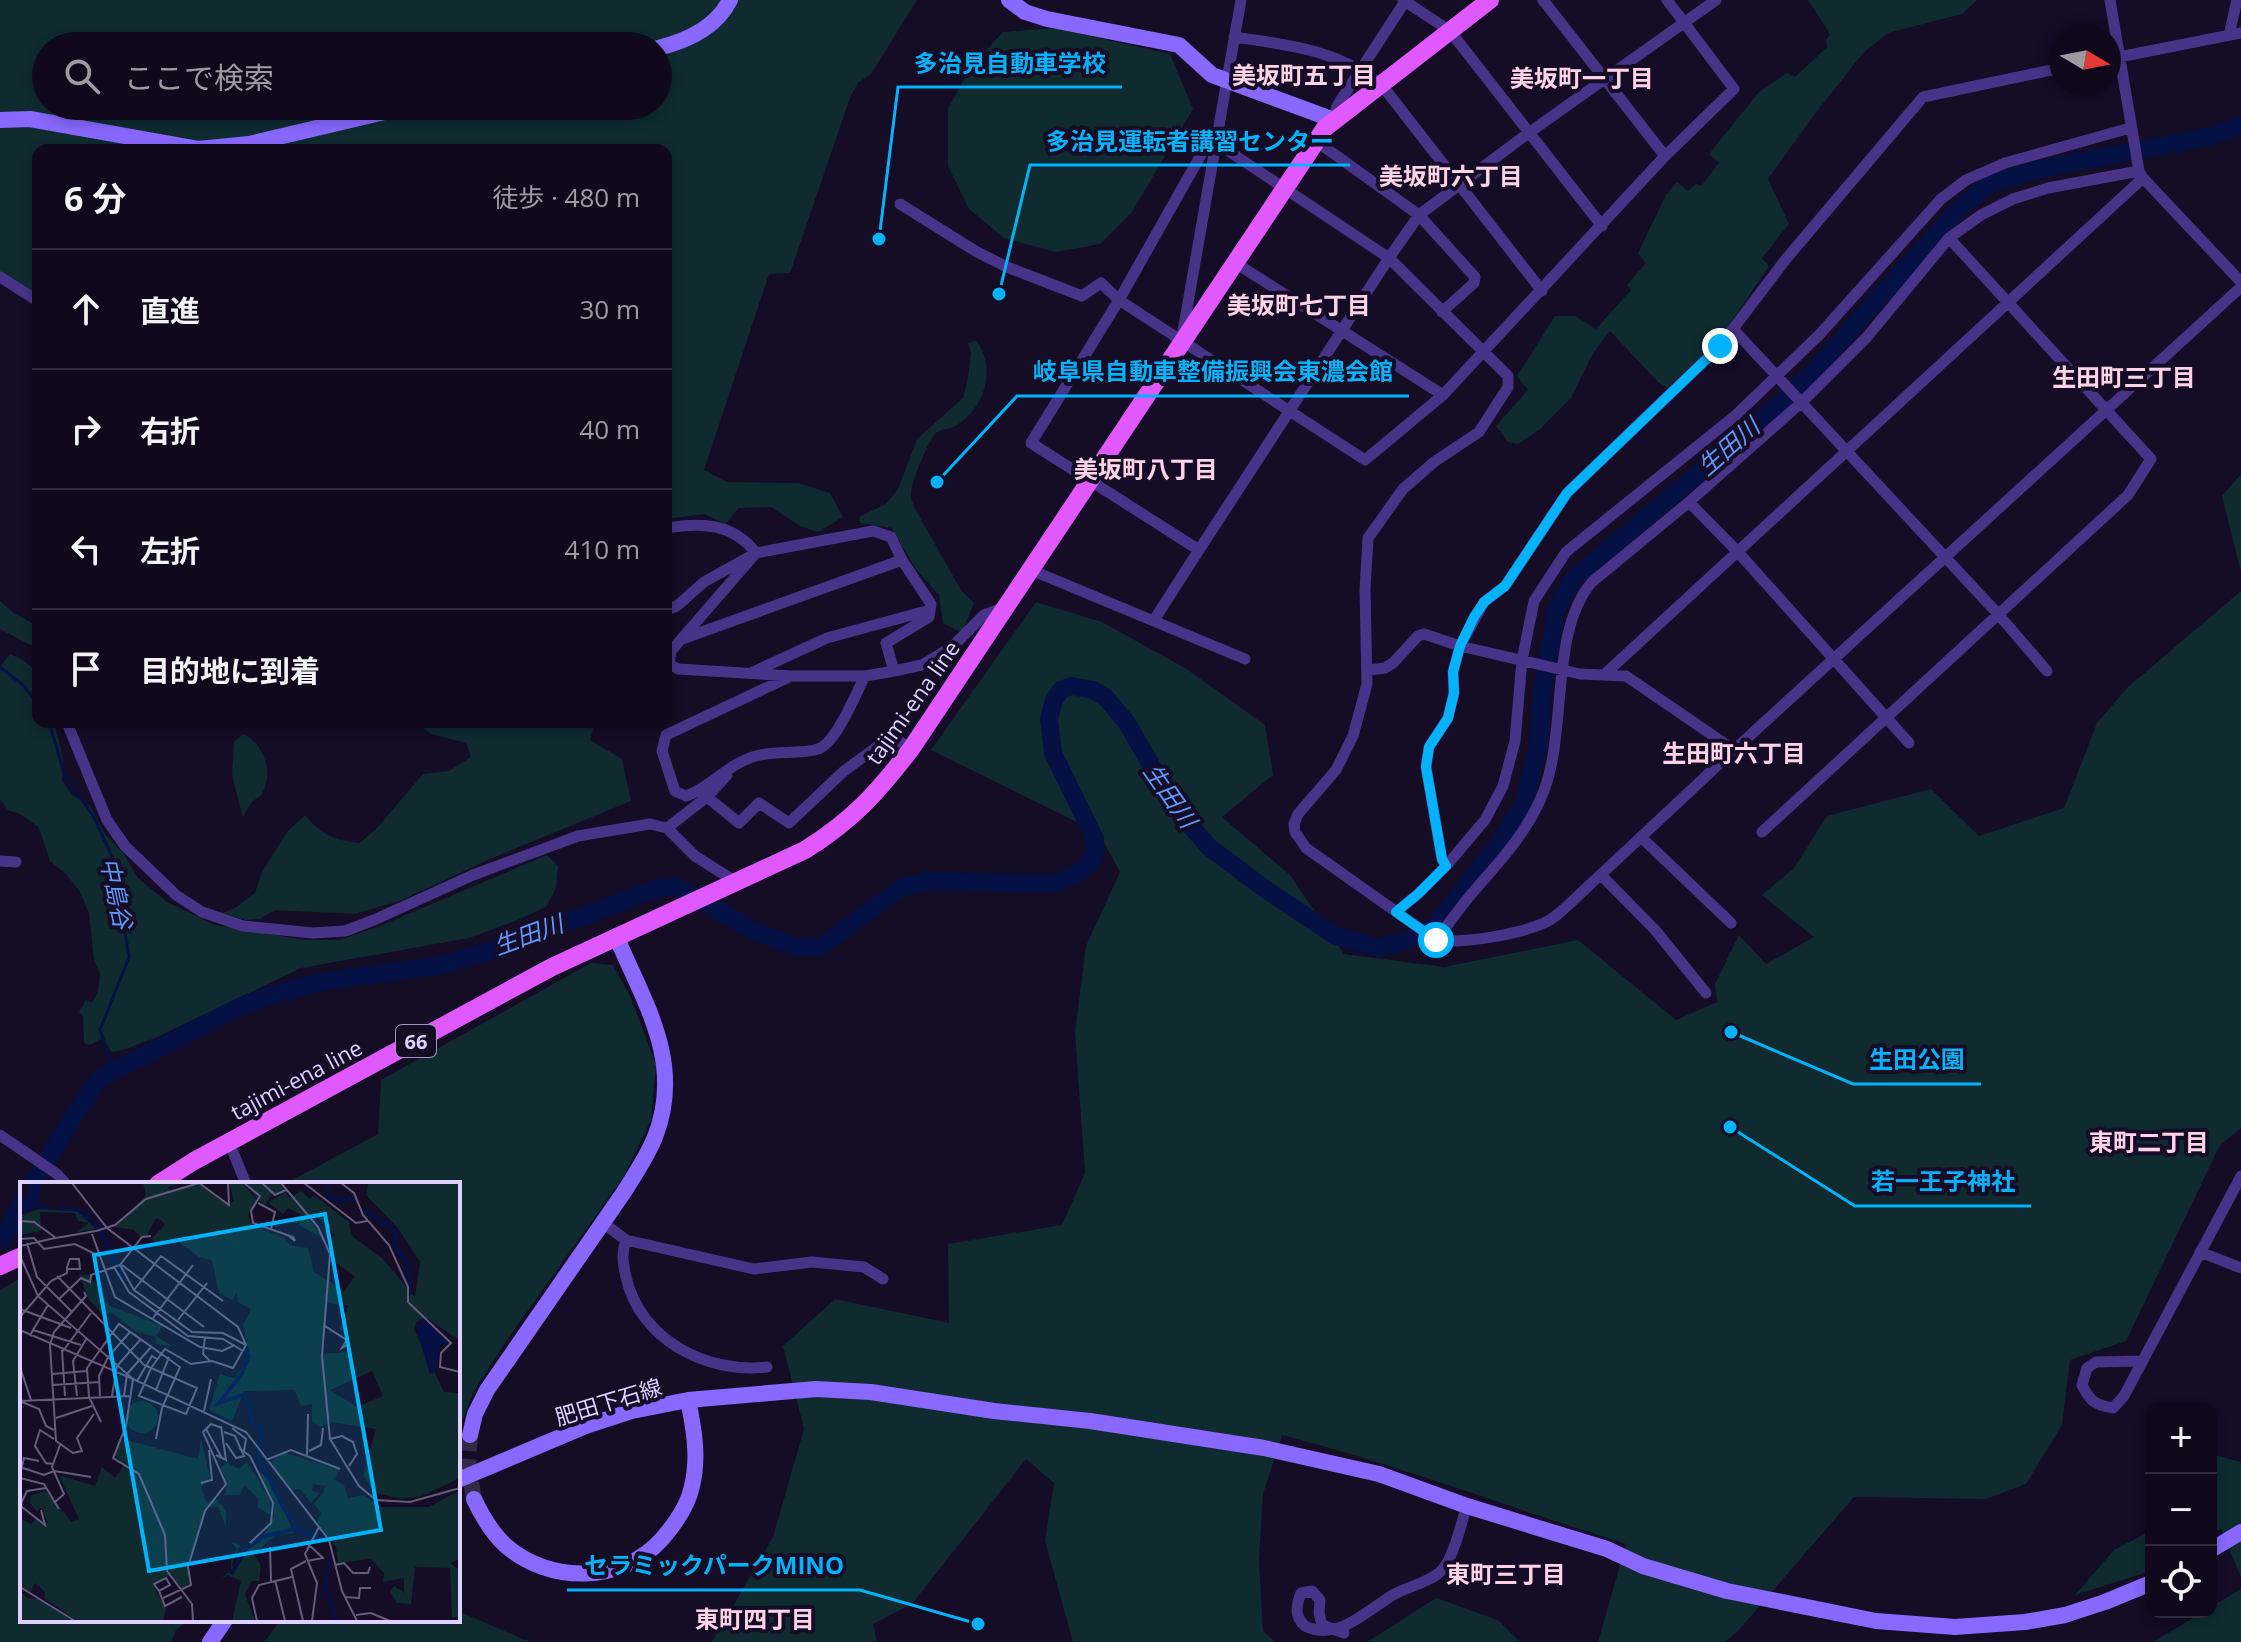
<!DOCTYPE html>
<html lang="ja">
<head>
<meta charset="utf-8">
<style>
  :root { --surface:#10091c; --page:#191225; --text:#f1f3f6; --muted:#9c9aa3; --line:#302a3b }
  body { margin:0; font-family:"Open Sans","Noto Sans JP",sans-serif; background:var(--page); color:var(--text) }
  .controls { position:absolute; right:24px; bottom:24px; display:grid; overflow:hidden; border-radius:16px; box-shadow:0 4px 12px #0003 }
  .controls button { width:72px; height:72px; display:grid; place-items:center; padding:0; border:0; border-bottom:2px solid var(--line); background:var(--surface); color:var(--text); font:40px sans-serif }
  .compass { position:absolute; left:2049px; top:24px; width:72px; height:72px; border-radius:50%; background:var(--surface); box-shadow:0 4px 12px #0003; rotate:100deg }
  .stop { position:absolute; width:24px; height:24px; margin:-18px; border:6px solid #00b3fc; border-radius:50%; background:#fff }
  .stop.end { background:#00b3fc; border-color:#fff; box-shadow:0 2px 8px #0008 }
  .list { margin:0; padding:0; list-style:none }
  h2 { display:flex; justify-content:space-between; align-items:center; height:104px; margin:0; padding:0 32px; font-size:34px }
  h2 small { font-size:26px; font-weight:400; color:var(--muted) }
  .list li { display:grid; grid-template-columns:52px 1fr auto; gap:24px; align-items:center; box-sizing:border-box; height:120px; padding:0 32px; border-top:2px solid var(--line) }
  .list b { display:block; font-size:30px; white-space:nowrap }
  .list em { font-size:26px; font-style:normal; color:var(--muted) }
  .icon { flex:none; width:44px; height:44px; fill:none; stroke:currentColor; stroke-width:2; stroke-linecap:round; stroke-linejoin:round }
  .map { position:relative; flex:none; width:2241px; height:1642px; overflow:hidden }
  .search { position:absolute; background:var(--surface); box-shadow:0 4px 12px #0003; left:32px; top:32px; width:640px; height:88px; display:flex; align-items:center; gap:20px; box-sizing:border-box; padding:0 28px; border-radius:44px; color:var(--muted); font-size:30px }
  .panel { position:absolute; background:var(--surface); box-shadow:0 4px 12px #0003; left:32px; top:144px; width:640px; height:584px; border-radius:16px }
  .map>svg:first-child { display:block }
  .green { fill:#0f2b30; fill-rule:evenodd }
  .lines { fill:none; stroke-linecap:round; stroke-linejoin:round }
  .stream { stroke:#051145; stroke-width:3 }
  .river { stroke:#051145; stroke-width:18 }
  .secondary-tunnel { stroke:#332a46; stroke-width:16; stroke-dasharray:16 8; stroke-linecap:butt }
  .street { stroke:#473488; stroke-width:11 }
  .secondary { stroke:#8868ff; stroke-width:16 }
  .primary { stroke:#e058ff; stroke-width:18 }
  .route { stroke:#00b3fc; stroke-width:10 }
  .labels { text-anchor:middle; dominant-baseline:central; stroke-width:8; stroke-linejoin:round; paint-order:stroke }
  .shield { fill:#150c25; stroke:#a296be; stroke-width:2 }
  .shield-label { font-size:20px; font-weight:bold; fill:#dfd1ff }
  .street-label { font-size:22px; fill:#dfd1ff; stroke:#150c25 }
  .neighbourhood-label { font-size:24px; font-weight:bold; fill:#ffd3e7; stroke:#150c25 }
  .water-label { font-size:24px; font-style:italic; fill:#5f97ff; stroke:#150c25 }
  .inset-river { fill:none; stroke:#051145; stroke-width:4 }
  .inset-road { fill:none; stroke:#665b7c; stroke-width:2 }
  .view { fill:#00b3fc; fill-opacity:0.15; stroke:#00b3fc; stroke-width:4 }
  .inset-edge { fill:none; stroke:#dfd1ff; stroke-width:4 }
  .leader { fill:none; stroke:#00b3fc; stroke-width:3 }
  .callout-dot { fill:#00b3fc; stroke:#150c25; stroke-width:3 }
  .callout-label { font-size:24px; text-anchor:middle; font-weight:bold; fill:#00b3fc; stroke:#150c25; stroke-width:8; stroke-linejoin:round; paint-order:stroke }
</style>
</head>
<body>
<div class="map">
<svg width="2241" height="1642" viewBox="0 0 2241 1642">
  <rect width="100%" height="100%" fill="#150c25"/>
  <!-- green -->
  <path class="green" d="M0,0H917L871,74L858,83L851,95L790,273L769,274L704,470L727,482L799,483L830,493L843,517L818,532L800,526L771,507L738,508L726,524L704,514L666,519V150H38V294L0,272ZM46,46H658V106H46Z
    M1808,0H1977L1962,14L1888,33L1864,52L1814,115L1768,179L1789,224L1762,258L1769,266L1719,340L1667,388L1658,382L1610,331L1593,353L1571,398L1540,429L1518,444L1508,442L1496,426L1528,390L1517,376L1555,316H1575L1596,329L1631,290L1627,285L1646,263L1638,253L1666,195L1677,182L1688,191L1696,184L1701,186L1719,163L1709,154L1759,92L1787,73L1795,77L1827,47L1826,40L1830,34Z
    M1055,28L1170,54L1193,109L1132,212L1100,244L1056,252L1004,238L969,209L948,166V109L970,68L1003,32Z
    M976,341C997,368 985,409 955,426C950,429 942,429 937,432C929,438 910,485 911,495C911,499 913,503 914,507L961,590L974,603L962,633L943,623L939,595L915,568L892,528L860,523L859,517L886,504L898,489L917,439L963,398L968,378L971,353L968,343Z
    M2241,474V572L2222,496Z
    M2241,591V1128L2220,1145L2126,1341L2070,1360L2062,1425L2026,1484L1986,1499L1854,1497L1738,1631L1725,1642H1598L1626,1544C1511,1508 1399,1465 1282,1435L1263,1494L1259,1560L1263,1631L1275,1642H1073L1045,1541L1054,1483L1026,1459L912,1604L873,1624L877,1642H712L773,1537L804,1429L783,1346L835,1299L949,1323L948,1244L1062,1225L1085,1173L1075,1033L1086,946L1120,872L1099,833L931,750L1036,602L1102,622L1185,668L1265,725L1273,775L1222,817L1290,875L1344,954L1444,967L1578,940L1676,1020L1717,1002L1715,984L1739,935L1766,964L1814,937L1762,895L1794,868L1827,816L1931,789L1979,836L2064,808L2097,723L2128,687Z
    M0,601L15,614L38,626V649L0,629Z
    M10,654L23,660L36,671L38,722H54L63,759L62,780L72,795L90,806L106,835L124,854L138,878L167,902L215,925L305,940H339L380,926L547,855L558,866L556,888L546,907L515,921L469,938L301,968L153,1039C137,1043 128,1051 111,1052L103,1038L90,1045L84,1043L83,1016L79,1012L86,1000L92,1003L98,992L100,974L94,960L89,913L80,892L66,874L50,861L39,828L22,815L8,810L0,799V667Z
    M415,722H595L590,740L622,759L631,801L490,859L400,901L355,914L275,910L260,919L245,920L222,913L235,908L255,893L262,872L287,832L305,815C319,834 337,841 360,843L378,827L423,774L449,771L471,757L466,743L431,734Z
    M243,734C264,743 274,773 262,794C259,798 255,799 252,802C248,806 245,813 243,818L232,775L234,742Z
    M591,963L613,965L631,998L656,1065L651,1120L624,1176L509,1337L474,1391L461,1424H458V1184H285L378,1134L381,1080Z
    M22,1277V1620H189L176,1630L171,1642H0V1290Z
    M2211,1454L2241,1462V1577L2221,1529L2211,1534Z
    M2151,1531V1571L2075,1595L2114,1550Z
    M2241,1589V1642H2153L2203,1612H2211V1607Z
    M1436,1598L1498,1620L1520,1642H1367Z
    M458,1611L530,1642H264L281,1620H458Z"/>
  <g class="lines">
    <!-- stream -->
    <path class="stream" d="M0,667L22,684L38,704
      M49,722L65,776L94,817L114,861L121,904L129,957L100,1030L114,1071"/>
    <!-- river -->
    <path class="river" d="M33,1184L75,1114L100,1078L239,1007L275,994L326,981L442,965L500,948L657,888L677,887L754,931L796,947H820L903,887L929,881L1049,884C1064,881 1091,870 1095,852C1096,848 1095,843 1095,839L1053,753L1049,719L1054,700L1061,690L1071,686L1093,690L1106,698L1127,723L1170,798L1188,823L1209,847L1265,889L1334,935L1379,948L1402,942L1435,926L1497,846L1524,803L1538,748L1542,694L1556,610L1572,580L1756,425L1812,373L1955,213L1987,185L2036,170L2212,136L2241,125
      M0,1241L7,1233L22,1202"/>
    <!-- secondary-tunnel -->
    <path class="secondary-tunnel" d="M470,1435L468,1466L474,1499"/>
    <!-- street -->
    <path class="street" d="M1403,0L1450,31L1602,226
      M1543,0L1665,156
      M1716,0L1530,132L1419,215L1389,258L1199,550L1031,443L1119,300L1202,153L1215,142L1389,258L1508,376V387L1479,432L1434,462L1403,489L1368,538L1365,589L1367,684L1353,736L1336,770L1298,814L1294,824L1295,832L1306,848L1436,940C1464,944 1519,934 1544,923C1552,920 1559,913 1565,908L1734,750L2241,287
      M2110,0L2139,171L2143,178L2241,282
      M2229,35L2237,0
      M1234,37C1289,45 1335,49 1381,84L1542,291
      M2109,59L2241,33
      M1334,120L1337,106L1406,0
      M1316,141L1419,215L1475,277L1474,283L1442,312
      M900,204L977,252L1007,267L1082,296L1101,283L1119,300L1365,460L1443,395L1665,156L1734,89L1667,0
      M1234,262L1443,395
      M0,277L38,301
      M1734,330L1998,614L2047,671
      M1182,337L1241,0
      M1689,502L1737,551L1909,743
      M666,528C701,522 733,523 756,553
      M756,553L671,651L669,664L678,669L791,676H865L894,671L922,665L952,647L984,615L1003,608
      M1031,570L1245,659
      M666,610L677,606L704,582L756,553L873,531L891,537L902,560L931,604L929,617L886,643L894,671
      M1154,620L1199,550
      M682,639L902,560
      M1369,670L1385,668L1393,663L1418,636L1424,634L1460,646L1580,674L1626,676L1734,750
      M753,672L827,638L930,610
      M1606,673L2143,178
      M787,678L666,735L662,751L675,791L686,796C711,788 728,763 756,756C776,750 799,755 818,749C836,744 856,693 865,676
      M67,723L107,820L125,846L176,895L202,912L243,926L313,933L345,931L374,920L473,875L578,836L650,824L667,828L695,856L736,882
      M707,797L739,823L759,803L789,823L844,771L892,736L911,749
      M667,828L707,797L727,775
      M1762,832L2128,495L2151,459L1949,238
      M1642,838L1731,923
      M0,861L16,862
      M1446,866L1442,859L1426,767L1429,747L1448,718L1454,693L1453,672L1460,646L1484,602L1505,586L1567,493L1720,346L1786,259L1923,97L2061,68
      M1601,875L1656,931L1706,993
      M1396,912L1418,894L1446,866L1485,820L1503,786L1515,741L1522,660L1534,601L1566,552L1736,415L1820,334L1941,199L1966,180L2005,163L2130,128
      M1436,940C1449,924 1460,907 1474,891C1499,862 1525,835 1541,798C1569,736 1548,633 1592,582L1689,502L1802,402L1867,337L1949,238L1981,215L2013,199L2048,188L2139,171
      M0,1135L57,1174L66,1184
      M229,1142L246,1184
      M603,1223L626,1240L754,1269L812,1262L864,1267L883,1279
      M626,1240C621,1253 623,1263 626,1277C640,1340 707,1374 767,1367
      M2200,1252L2241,1268
      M2141,1361L2096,1362L2087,1368L2082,1385C2090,1401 2095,1405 2113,1408L2124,1396L2241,1176
      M1344,1633L1322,1625L1319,1613L1320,1600L1312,1591L1301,1593C1296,1606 1294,1616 1305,1626C1338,1642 1366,1611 1393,1595C1407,1587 1431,1582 1442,1570C1454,1557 1461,1523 1467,1506"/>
    <!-- secondary -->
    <path class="secondary" d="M1009,0L1025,12L1047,19L1179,45L1212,75L1334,120
      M658,48C687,41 716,28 730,0
      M0,120L30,119L198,149L249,144L410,106
      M688,1400L816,1389L871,1392L994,1411L1090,1421L1264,1448L1379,1474L1467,1506L1607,1549L1643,1566L1727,1591L1876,1621L1955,1627L2025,1622L2065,1615L2105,1602L2151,1583
      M470,1435L475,1414L487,1390L624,1192C635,1174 647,1157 655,1137C684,1063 645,1004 616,936
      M458,1480L586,1426L632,1411L688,1400C694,1429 699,1457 692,1486C688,1506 675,1524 662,1539C622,1584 549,1584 505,1545C491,1532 482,1516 474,1499
      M2211,1550L2241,1532
      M210,1642L225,1620"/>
    <!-- primary -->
    <path class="primary" d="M158,1184L194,1161L552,967L805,850C853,820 877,793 911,749L1325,128L1490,0
      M0,1266L22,1256"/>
  </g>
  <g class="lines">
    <!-- route -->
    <path class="route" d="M1436,940L1396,912L1418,894L1446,866L1442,859L1426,767L1429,747L1448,718L1454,693L1453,672L1460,646L1474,617L1484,602L1505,586L1567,493L1720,346"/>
  </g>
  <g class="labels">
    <!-- shield labels -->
    <rect class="shield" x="396" y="1025" width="40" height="32" rx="6"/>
    <g class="shield-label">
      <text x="416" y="1041">66</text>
    </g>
    <!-- street labels -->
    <g class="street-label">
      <text transform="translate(912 702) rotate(-55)">tajimi-ena line</text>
      <text transform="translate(296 1079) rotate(-28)">tajimi-ena line</text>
      <text transform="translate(608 1401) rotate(-17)">肥田下石線</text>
    </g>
    <!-- neighbourhood labels -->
    <g class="neighbourhood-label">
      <text x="1304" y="74">美坂町五丁目</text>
      <text x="1582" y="77">美坂町一丁目</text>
      <text x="1451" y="175">美坂町六丁目</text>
      <text x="1299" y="304">美坂町七丁目</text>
      <text x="2124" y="376">生田町三丁目</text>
      <text x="1146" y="468">美坂町八丁目</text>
      <text x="1734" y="752">生田町六丁目</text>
      <text x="2149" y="1141">東町二丁目</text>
      <text x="1506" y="1573">東町三丁目</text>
      <text x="755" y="1618">東町四丁目</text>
    </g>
    <!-- water labels -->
    <g class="water-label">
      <text transform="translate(1728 446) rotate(-41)">生田川</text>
      <text transform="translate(1171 795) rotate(55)">生田川</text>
      <text transform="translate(117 893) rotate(78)">中島谷</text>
      <text transform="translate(528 934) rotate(-20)">生田川</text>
    </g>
  </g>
  <!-- overview -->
  <g transform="translate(20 1182)">
    <rect width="440" height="440" fill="#150c25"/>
    <path d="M123,1H162L148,5L151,10L177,1L209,24L214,18L209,1H222L238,19L228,32L231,43L265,56L270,63L288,66L294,90L324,109L335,94L314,80L309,59L314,52L297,33L290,38L303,56L279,43L280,32L268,26L263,32L248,21L264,11H253L244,24L224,1H259L270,16L281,9L290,17L294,13L329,40L332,54L363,77L395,115L400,80L378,46L346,13L348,1H440V159L407,136L397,139L394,147L424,210L438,211L440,199V296L402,314L381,317L355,311L343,293L356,247L311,240L300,245L292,239V222L281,224L275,208L224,209L212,239L189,228L200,192L214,196L230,175L223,143L231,127L218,120L217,110L212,118L199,111L192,78L179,75L156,58L144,63L131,57L145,43L141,38L136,36L127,53L120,55L114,48L95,45L126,13ZM307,121L328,124L319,146L330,158L328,170L300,172ZM352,189L363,214L337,225L310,208ZM18,27L57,29L76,47L56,50L69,41L58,39L55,31L20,30L21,49L0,53V34ZM59,92L70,93L90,124L143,144L136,154L154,165L135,162L136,155L115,149L91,130L84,134L69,118ZM106 235a16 16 0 1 1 32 0a16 16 0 1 1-32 0ZM99,256L178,277L181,257L190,296L181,306L187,321L197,317L206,329V345L198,325H187L167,383L170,401L161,406L149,394L133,403L146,427L143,439H57L25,417V410L15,401L10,411L0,404V336L11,342L16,337L28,341L21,325L17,330L10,321L11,313L26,309L52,340L59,337L39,293L75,304L82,285L95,296L104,283L94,273ZM263,270L319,288L315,298L324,303L328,316L343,313L361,325H409L440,308V377L430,381L438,387L440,434L432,436L430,386L395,385L391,422L377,421L370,409L374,404L384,411V396L363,400L364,391L351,377L318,381L316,365L297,340L301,331L294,322L303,311L305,304L293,302L292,309L300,311L291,321L280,307L272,308L250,281ZM206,280L219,287L227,280L249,316L252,334L237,325L239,317L224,303L220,313H205L207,302L201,286ZM238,288L250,299L274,351L256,353L234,372L241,384L239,399H232L225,412L235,439H212L221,399L208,393L201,397L211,388V378L217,367L211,360L220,363L212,383L216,387L225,373L223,367L240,359L254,335V322ZM0,408L7,416L18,417L53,439H0Z" fill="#0f2b30" fill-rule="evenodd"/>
    <path d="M10,1H22L18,22L46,28L15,26L0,32V18L6,15ZM405,137L430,163L420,162L415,190L410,192L396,146Z" fill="#051145"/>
    <path class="inset-river" d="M308,1V13L315,18L335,17M40,26L59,28L80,47L102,96M343,27L377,49L374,64L388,82L390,113M225,164L229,175L221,193L199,221L222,213L227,217L232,239L242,249L238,274L263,325L279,348L306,359M310,376L305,404L317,439M211,392L225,368L242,355L277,346"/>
    <path class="inset-road" d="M179,1L209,23L208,1M224,1L240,14L231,29L233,41L273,55L275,59L268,53M242,1L255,13L266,8M261,1L298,45L310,72L302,174L310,257M284,1L336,41L347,39M321,1L334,11L343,33L369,63L388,105V120L431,161L421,171L420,185L440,190M238,21L255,30L251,47M0,39L14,40L36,56L76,49L95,43L126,17L179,1M72,52L95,115L180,165L202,169L215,163M0,57L14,56L24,67L55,62L79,74M7,61L17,95L52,130M0,64L35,56M0,74L18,114L113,197L226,250L309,358L322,409L337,439M100,83L114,108L172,150L203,151L226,163M102,83L184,145M94,85L109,110L168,154L203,157L223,169M37,94L124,183L131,186L177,206L166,232L119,214L131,186L145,167L171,182L192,179L213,186L226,163L218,145L87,46L52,1M114,108L141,74L203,119M64,110L66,114L34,150L30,163L36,259L53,271L62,269L57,256L74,232M39,117L61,96L70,100L71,93L100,83L122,55L131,54M0,127L51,146M0,135L31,99L47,91V85L50,77H59L60,87H47M133,136L173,83M158,138L187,101M305,144L325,157L327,161V163L322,166L326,159M0,148L113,197L106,244L93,276L119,292L145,353L147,389L172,422L173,439M13,148L28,123M10,154L13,148L61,163M185,155L183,172L190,179M42,168L45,214M43,169L71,131M0,185L11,218M32,192L67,189M117,199L132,174L137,177M33,203L80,200M136,208L149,175M57,214L53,179L67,156M80,214L79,194L88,175L110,150M92,214L97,184L121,157M104,214L107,192L132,164M0,219L111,214M2,220L19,227L26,244L34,248M184,229L191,197M36,236L72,224M81,240L69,215L67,186L99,142L160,185L142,226L136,257M212,246L226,257L224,269M186,247L202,276M204,250L215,254L224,274L216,276L206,261M219,266L230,274L253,321L251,341L230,361M289,269L301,263L303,246M196,273L206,278L201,244M287,273L288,232M246,278L271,268L320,287M33,282L26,281L15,264L20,248L34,257M329,284L337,272L333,260L322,254L310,257L339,304L356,318L390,320L440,306M0,285L24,293L34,289L71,295M0,293L4,276L19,279M0,296L24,302L39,327M181,301L192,298L189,268M34,321L44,312L32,285L40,263M0,324L7,309L26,306M0,329L2,325L25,343L21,328M250,365L251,399M287,379L303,376L288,362M315,383L324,381L333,391H348L350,385M146,396L150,403L139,409L134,402ZM255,398L265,439M0,405L55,439M139,409L145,424L162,415M325,415L339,416L340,406H351M143,416L171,403L168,385L185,329L206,302L183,250L191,242L202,246M336,433L351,431L370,439M237,439L232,416L239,403L272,395M283,439L271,387L286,379M292,439L297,401L285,372L299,345"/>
    <path class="view" d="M305,32L361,348L129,389L74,73Z"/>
    <rect width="440" height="440" class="inset-edge"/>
  </g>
  <!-- callouts -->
  <path class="leader" d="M879 239L898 87H1122M999 294L1030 165H1350M937 482L1017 396H1409M1731 1032L1853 1084H1981M1730 1127L1855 1206H2031M978 1624L860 1590H567"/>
  <g class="callout-dot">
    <circle cx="879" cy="239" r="8"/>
    <circle cx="999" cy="294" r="8"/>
    <circle cx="937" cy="482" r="8"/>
    <circle cx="1731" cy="1032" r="8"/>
    <circle cx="1730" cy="1127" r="8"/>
    <circle cx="978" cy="1624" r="8"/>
  </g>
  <g class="callout-label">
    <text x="1010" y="72">多治見自動車学校</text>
    <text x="1190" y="150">多治見運転者講習センター</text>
    <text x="1213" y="380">岐阜県自動車整備振興会東濃会館</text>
    <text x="1917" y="1068">生田公園</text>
    <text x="1943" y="1190">若一王子神社</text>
    <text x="714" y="1574">セラミックパークMINO</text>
  </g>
</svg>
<div class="controls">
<button>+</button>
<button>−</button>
<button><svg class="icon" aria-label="locate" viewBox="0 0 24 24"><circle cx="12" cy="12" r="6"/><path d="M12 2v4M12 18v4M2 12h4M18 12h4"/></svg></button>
</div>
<svg class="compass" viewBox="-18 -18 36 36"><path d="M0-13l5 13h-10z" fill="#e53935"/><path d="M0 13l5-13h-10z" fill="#9c9aa3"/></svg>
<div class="stop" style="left:1436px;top:940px"></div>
<div class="stop end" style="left:1720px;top:346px"></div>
<div class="search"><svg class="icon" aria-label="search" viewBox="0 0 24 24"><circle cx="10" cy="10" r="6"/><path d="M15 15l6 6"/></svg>ここで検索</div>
<section class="panel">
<h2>6 分<small>徒歩 · 480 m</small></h2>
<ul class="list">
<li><svg class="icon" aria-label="ahead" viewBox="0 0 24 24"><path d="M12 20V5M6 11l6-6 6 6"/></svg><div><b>直進</b></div><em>30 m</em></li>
<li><svg class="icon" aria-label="right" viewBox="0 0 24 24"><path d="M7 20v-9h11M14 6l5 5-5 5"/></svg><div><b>右折</b></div><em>40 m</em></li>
<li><svg class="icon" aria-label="left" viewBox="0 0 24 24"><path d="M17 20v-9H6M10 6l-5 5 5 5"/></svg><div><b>左折</b></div><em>410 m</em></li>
<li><svg class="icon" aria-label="arrive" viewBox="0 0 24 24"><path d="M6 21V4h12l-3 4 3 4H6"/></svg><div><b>目的地に到着</b></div></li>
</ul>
</section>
</div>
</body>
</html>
